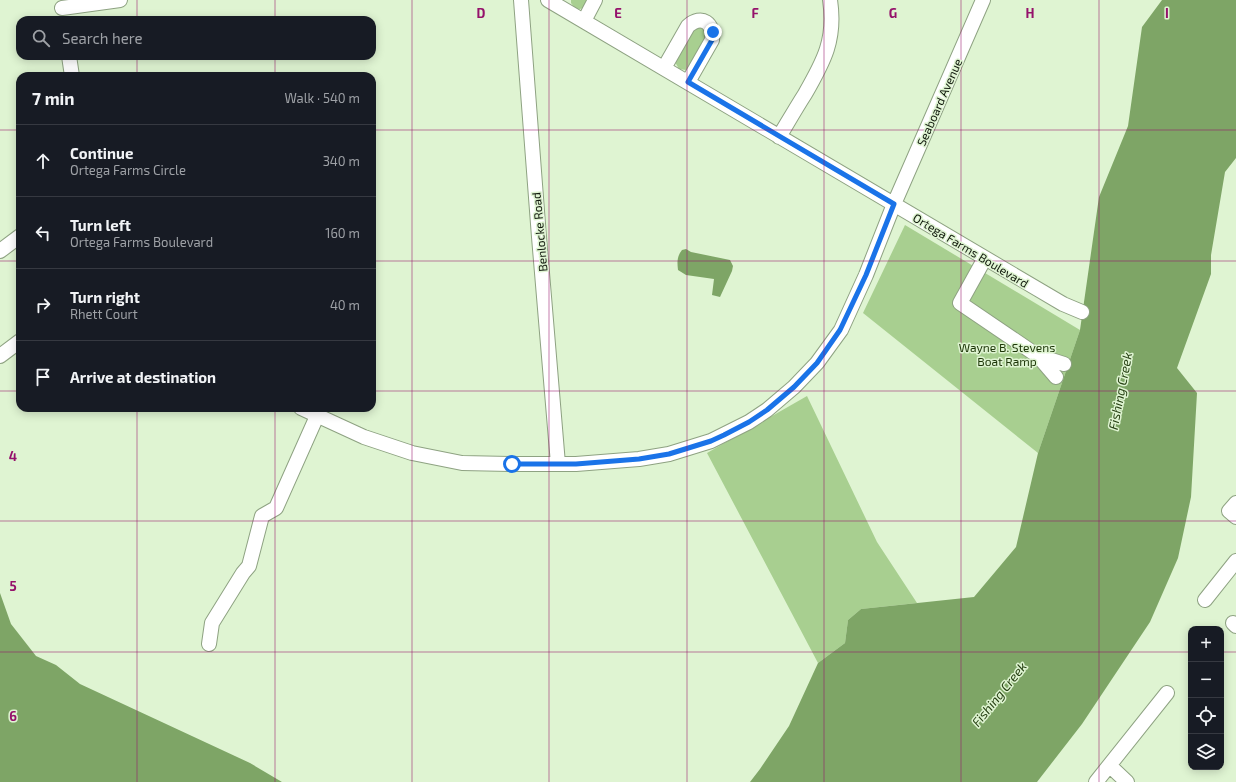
<!DOCTYPE html>
<html lang="en">
<head>
<meta charset="utf-8">
<style>
  :root { --surface:#171b24; --page:#242831; --text:#f1f3f6; --muted:#9ea1a6; --line:#363941 }
  body { margin:0; font-family:"Exo 2",sans-serif; background:var(--page); color:var(--text) }
  .controls { position:absolute; right:12px; bottom:12px; display:grid; overflow:hidden; border-radius:8px; box-shadow:0 2px 10px #0003 }
  .controls button { width:36px; height:36px; display:grid; place-items:center; padding:0; border:0; border-bottom:1px solid var(--line); background:var(--surface); color:var(--text); font:20px sans-serif }
  .stop { position:absolute; width:12px; height:12px; margin:-9px; border:3px solid #1a73e8; border-radius:50%; background:#fff }
  .stop.end { background:#1a73e8; border-color:#fff; box-shadow:0 1px 4px #0008 }
  .list { margin:0; padding:0; list-style:none }
  h2 { display:flex; justify-content:space-between; align-items:center; height:52px; margin:0; padding:0 16px; font-size:17px }
  h2 small { font-size:13px; font-weight:400; color:var(--muted) }
  .list li { display:grid; grid-template-columns:26px 1fr auto; gap:12px; align-items:center; box-sizing:border-box; height:72px; padding:0 16px; border-top:1px solid var(--line) }
  .list b { display:block; font-size:15px; white-space:nowrap }
  .list p { margin:0; font-size:13px; white-space:nowrap; color:var(--muted) }
  .list em { font-size:13px; font-style:normal; color:var(--muted) }
  .icon { flex:none; width:22px; height:22px; fill:none; stroke:currentColor; stroke-width:2; stroke-linecap:round; stroke-linejoin:round }
  .map { position:relative; flex:none; width:1236px; height:782px; overflow:hidden }
  .search { position:absolute; background:var(--surface); box-shadow:0 2px 10px #0003; left:16px; top:16px; width:360px; height:44px; display:flex; align-items:center; gap:10px; box-sizing:border-box; padding:0 14px; border-radius:12px; color:var(--muted); font-size:15px }
  .panel { position:absolute; background:var(--surface); box-shadow:0 2px 10px #0003; left:16px; top:72px; width:360px; height:340px; border-radius:12px }
  .map>svg:first-child { display:block }
  .green { fill:#a8cf90 }
  .water { fill:#7ea566 }
  .lines { fill:none; stroke-linecap:round; stroke-linejoin:round }
  .minor-casing { stroke:#8ea282; stroke-width:16 }
  .minor { stroke:#fff; stroke-width:14 }
  .route { stroke:#1a73e8; stroke-width:5 }
  .grid { fill:none; stroke:#95126b; stroke-width:1; stroke-opacity:0.55 }
  .labels { text-anchor:middle; dominant-baseline:central; stroke-width:3; stroke-linejoin:round; paint-order:stroke }
  .street-label { font-size:12px; fill:#11190d; stroke:#dff4d2 }
  .park-label { font-size:12px; fill:#1d3608; stroke:#dff4d2 }
  .water-label { font-size:13px; font-style:italic; fill:#274114; stroke:#dff4d2 }
  .grid-label { font-size:13px; text-anchor:middle; font-weight:bold; fill:#95126b; stroke:#dff4d2; stroke-width:3; stroke-linejoin:round; paint-order:stroke }
</style>
</head>
<body>
<div class="map">
<svg width="1236" height="782" viewBox="0 0 1236 782">
  <rect width="100%" height="100%" fill="#dff4d2"/>
  <!-- green -->
  <path class="green" d="M571,0H590C586,6 583,11 575,8L571,3Z
    M700,25L709,33L690,67L686,70L679,69L675,62L692,28Z
    M905,225L1080,330L1038,453L863,313Z
    M807,396L877,542L917,603L861,609L848,620L845,643L818,663L707,453Z"/>
  <!-- water -->
  <path class="water" d="M1162,0H1236V158L1225,172L1211,255V274L1177,368L1197,393L1191,497L1178,558L1150,622L1082,724L1037,782H750L760,769L789,726L818,663L845,643L848,620L861,609L974,597L1016,547L1038,453L1080,330L1099,197L1128,126L1142,27Z
    M686,249L691,252L730,260L733,266L732,271L720,297L712,295L714,279L686,275L678,270C677,262 677,256 682,250Z
    M0,593L11,624L36,656L56,665L80,684L250,763L282,782H0Z"/>
  <g class="lines">
    <!-- minor casing -->
    <g class="minor-casing">
      <path id="minor" d="M521,0L539,237L558,464
        M548,0L1063,304L1082,312
        M62,8L120,0
        M584,21L595,0
        M69,56L72,76
        M664,68L688,26C702,14 714,23 712,40L688,82
        M779,137C788,122 796,108 805,94C824,61 836,39 830,0
        M0,251L20,236
        M985,258L960,303L1038,356L1056,377
        M0,356L20,341
        M1039,356L1064,364
        M301,408L364,437L412,453L462,463L512,464H576L639,459L669,454L711,441L749,422L767,410L794,387L817,363L841,330L866,275L894,204L983,0
        M1236,503L1229,511L1236,517
        M1205,600L1236,561
        M1233,623L1236,626
        M209,644L212,623L243,573L249,566L262,516L276,508L317,416
        M1110,766L1127,782
        M1096,782L1167,693"/>
    </g>
    <!-- minor -->
    <use href="#minor" class="minor"/>
  </g>
  <g class="lines">
    <!-- route -->
    <path class="route" d="M512,464H576L639,459L669,454L711,441L724,435L749,422L767,410L794,387L817,363L840,330L866,275L894,204L688,82L712,40L713,32"/>
  </g>
  <!-- grid -->
  <path class="grid" d="M137,0V20M275,0V20M412,0V782M549,0V782M687,0V782M824,0V782M961,0V782M1099,0V782M137,56V76M275,56V76M0,130H20M372,130H1236M0,261H20M372,261H1236M0,391H20M372,391H1236M137,408V782M275,408V782M0,521H1236M0,652H1191M1221,652H1236"/>
  <g class="labels">
    <!-- street labels -->
    <g class="street-label">
      <text transform="translate(939 102) rotate(-66)">Seaboard Avenue</text>
      <text transform="translate(539 232) rotate(-95)">Benlocke Road</text>
      <text transform="translate(971 250) rotate(31)">Ortega Farms Boulevard</text>
    </g>
    <!-- park labels -->
    <g class="park-label">
      <text x="1007" y="347">Wayne B. Stevens<tspan x="1007" dy="14">Boat Ramp</tspan></text>
    </g>
    <!-- water labels -->
    <g class="water-label">
      <text transform="translate(1120 391) rotate(-79)">Fishing Creek</text>
      <text transform="translate(999 694) rotate(-51)">Fishing Creek</text>
    </g>
  </g>
  <g class="grid-label">
    <text x="481" y="18">D</text>
    <text x="618" y="18">E</text>
    <text x="755" y="18">F</text>
    <text x="893" y="18">G</text>
    <text x="1030" y="18">H</text>
    <text x="1167" y="18">I</text>
    <text x="13" y="461">4</text>
    <text x="13" y="591">5</text>
    <text x="13" y="721">6</text>
  </g>
</svg>
<div class="controls">
<button>+</button>
<button>−</button>
<button><svg class="icon" aria-label="locate" viewBox="0 0 24 24"><circle cx="12" cy="12" r="6"/><path d="M12 2v4M12 18v4M2 12h4M18 12h4"/></svg></button>
<button><svg class="icon" aria-label="layers" viewBox="0 0 24 24"><path d="M12 4l9 5-9 5-9-5zM3 14l9 5 9-5"/></svg></button>
</div>
<div class="stop" style="left:512px;top:464px"></div>
<div class="stop end" style="left:713px;top:32px"></div>
<div class="search"><svg class="icon" aria-label="search" viewBox="0 0 24 24"><circle cx="10" cy="10" r="6"/><path d="M15 15l6 6"/></svg>Search here</div>
<section class="panel">
<h2>7 min<small>Walk · 540 m</small></h2>
<ul class="list">
<li><svg class="icon" aria-label="ahead" viewBox="0 0 24 24"><path d="M12 20V5M6 11l6-6 6 6"/></svg><div><b>Continue</b><p>Ortega Farms Circle</p></div><em>340 m</em></li>
<li><svg class="icon" aria-label="left" viewBox="0 0 24 24"><path d="M17 20v-9H6M10 6l-5 5 5 5"/></svg><div><b>Turn left</b><p>Ortega Farms Boulevard</p></div><em>160 m</em></li>
<li><svg class="icon" aria-label="right" viewBox="0 0 24 24"><path d="M7 20v-9h11M14 6l5 5-5 5"/></svg><div><b>Turn right</b><p>Rhett Court</p></div><em>40 m</em></li>
<li><svg class="icon" aria-label="arrive" viewBox="0 0 24 24"><path d="M6 21V4h12l-3 4 3 4H6"/></svg><div><b>Arrive at destination</b></div></li>
</ul>
</section>
</div>
</body>
</html>
